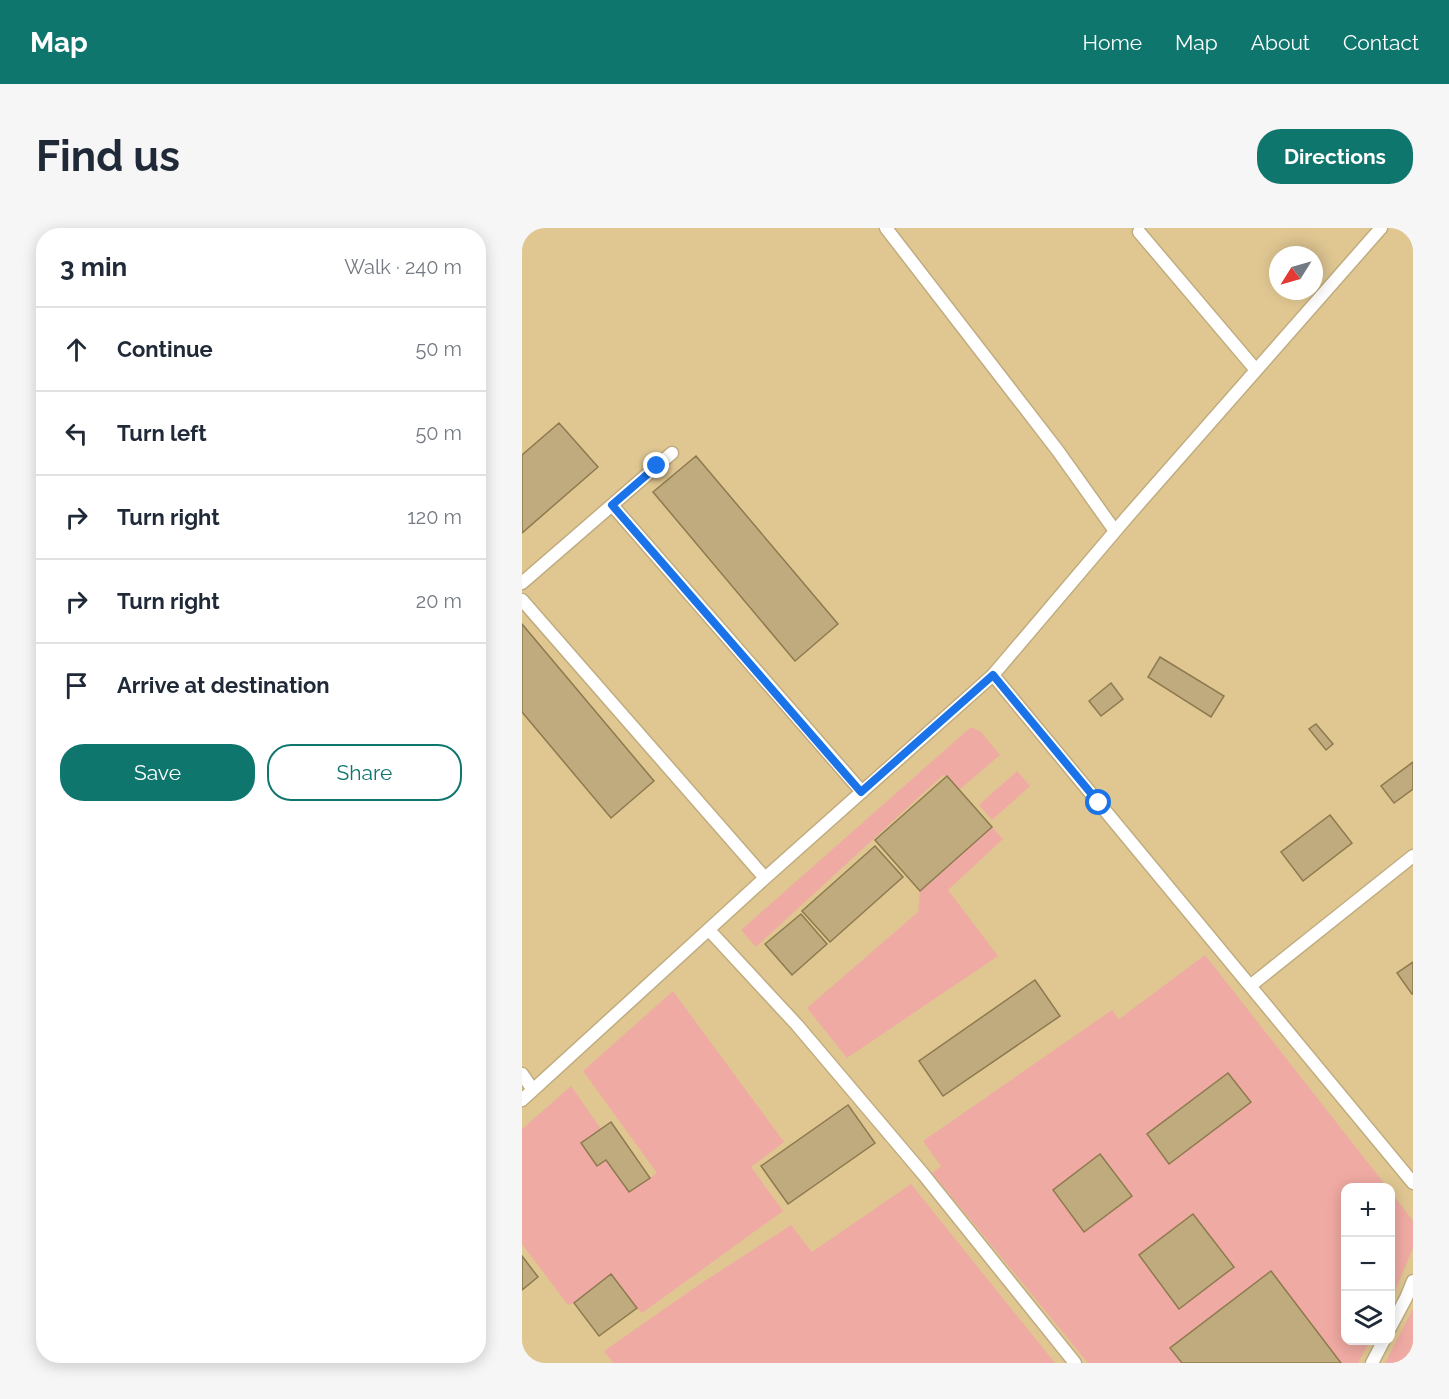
<!DOCTYPE html>
<html lang="en">
<head>
<meta charset="utf-8">
<style>
  :root { --surface:#fff; --page:#f6f6f7; --text:#1f2937; --muted:#747a83; --line:#e0e1e3; --accent:#0f766e }
  body { margin:0; font-family:Raleway,sans-serif; background:var(--page); color:var(--text) }
  .controls { position:absolute; right:18px; bottom:18px; display:grid; overflow:hidden; border-radius:12px; box-shadow:0 3px 15px #0003 }
  .controls button { width:54px; height:54px; display:grid; place-items:center; padding:0; border:0; border-bottom:2px solid var(--line); background:var(--surface); color:var(--text); font:30px sans-serif }
  .compass { position:absolute; left:747px; top:18px; width:54px; height:54px; border-radius:50%; background:var(--surface); box-shadow:0 3px 15px #0003; rotate:233deg }
  .stop { position:absolute; width:18px; height:18px; margin:-14px; border:4px solid #1a73e8; border-radius:50%; background:#fff }
  .stop.end { background:#1a73e8; border-color:#fff; box-shadow:0 2px 6px #0008 }
  .list { margin:0; padding:0; list-style:none }
  h2 { display:flex; justify-content:space-between; align-items:center; height:78px; margin:0; padding:0 24px; font-size:26px }
  h2 small { font-size:20px; font-weight:400; color:var(--muted) }
  .list li { display:grid; grid-template-columns:39px 1fr auto; gap:18px; align-items:center; box-sizing:border-box; height:84px; padding:0 24px; border-top:2px solid var(--line) }
  .list b { display:block; font-size:22px; white-space:nowrap }
  .list em { font-size:20px; font-style:normal; color:var(--muted) }
  .actions { display:flex; gap:12px; padding:18px 24px }
  .actions a { flex:1; padding:14px 0; border:2px solid var(--accent); border-radius:24px; text-align:center; font-size:21px; color:var(--accent) }
  .actions .main { background:var(--accent); color:#fff }
  .icon { flex:none; width:33px; height:33px; fill:none; stroke:currentColor; stroke-width:2; stroke-linecap:round; stroke-linejoin:round }
  .map { position:relative; flex:none; width:891px; height:1135px; overflow:hidden; border-radius:24px }
  header { display:flex; align-items:center; gap:36px; box-sizing:border-box; height:84px; padding:0 30px; background:var(--accent); color:#fff }
  header strong { font-size:28px }
  nav { display:flex; gap:33px; margin-inline-start:auto; font-size:21px }
  .intro { display:flex; align-items:center; justify-content:space-between; box-sizing:border-box; height:144px; padding:0 36px }
  h1 { margin:0; font-size:42px }
  .button { padding:15px 27px; border-radius:24px; background:var(--accent); color:#fff; font-size:21px; font-weight:700 }
  main { display:flex; gap:36px; padding:0 36px }
  aside { flex:1; background:var(--surface); border-radius:24px; box-shadow:0 3px 15px #0003 }
  .map>svg:first-child { display:block }
  .built { fill:#e0c792; fill-rule:evenodd }
  .green { fill:#efaaa3 }
  .building { fill:#c0ab7e; stroke:#8d7a4e; stroke-width:1.5 }
  .lines { fill:none; stroke-linecap:round; stroke-linejoin:round }
  .lane-casing { stroke:#c0ac7f; stroke-width:15 }
  .lane { stroke:#fff; stroke-width:12 }
  .route { stroke:#1a73e8; stroke-width:8 }
</style>
</head>
<body>
<header>
<strong>Map</strong>
<nav><a>Home</a><a>Map</a><a>About</a><a>Contact</a></nav>
</header>
<div class="intro"><h1>Find us</h1><a class="button">Directions</a></div>
<main>
<aside>
<h2>3 min<small>Walk · 240 m</small></h2>
<ul class="list">
<li><svg class="icon" aria-label="ahead" viewBox="0 0 24 24"><path d="M12 20V5M6 11l6-6 6 6"/></svg><div><b>Continue</b></div><em>50 m</em></li>
<li><svg class="icon" aria-label="left" viewBox="0 0 24 24"><path d="M17 20v-9H6M10 6l-5 5 5 5"/></svg><div><b>Turn left</b></div><em>50 m</em></li>
<li><svg class="icon" aria-label="right" viewBox="0 0 24 24"><path d="M7 20v-9h11M14 6l5 5-5 5"/></svg><div><b>Turn right</b></div><em>120 m</em></li>
<li><svg class="icon" aria-label="right" viewBox="0 0 24 24"><path d="M7 20v-9h11M14 6l5 5-5 5"/></svg><div><b>Turn right</b></div><em>20 m</em></li>
<li><svg class="icon" aria-label="arrive" viewBox="0 0 24 24"><path d="M6 21V4h12l-3 4 3 4H6"/></svg><div><b>Arrive at destination</b></div></li>
</ul>
<div class="actions"><a class="main">Save</a><a>Share</a></div>
</aside>
<div class="map">
<svg width="891" height="1135" viewBox="0 0 891 1135">
  <rect width="100%" height="100%" fill="#e8d3a4"/>
  <!-- built -->
  <path class="built" d="M0,0H891V1135H0ZM756,27H792V63H756ZM824,960H868V1112H824Z"/>
  <!-- green -->
  <path class="green" d="M449,499L459,504L478,527L437,562L425,548L421,547L234,719L219,702Z
    M495,543L508,558L470,592L457,577Z
    M470,599L481,611L426,662L476,728L325,830L285,780L396,684L398,663Z
    M683,727L865,959L824,960V1112L848,1113L836,1135H566L410,945L419,938L401,913L590,782L597,791Z
    M151,763L262,914L229,939L261,983L120,1085L115,1080L89,1047L52,1075L46,1077L0,1016V901L49,858L79,901L59,915L75,938L84,932L107,964L135,945L61,843Z
    M389,956L533,1135H91L82,1123L178,1056L269,997L290,1024Z
    M869,964L891,993V1020L869,1073Z
    M891,1081V1135H863Z"/>
  <!-- building -->
  <path class="building" d="M37,195L76,239L0,305V227Z
    M174,228L316,396L273,433L131,264Z
    M0,396L132,553L89,590L0,484Z
    M638,429L702,468L689,489L626,449Z
    M589,455L601,471L579,488L567,473Z
    M794,496L811,516L804,522L787,501Z
    M891,534V561L872,575L859,558Z
    M425,548L470,599L398,663L353,612Z
    M808,587L830,615L781,653L759,624Z
    M353,618L381,649L308,714L280,683Z
    M279,686L305,716L270,747L243,716Z
    M891,734V766H890L875,745Z
    M513,752L538,788L421,868L397,833Z
    M706,845L729,874L647,936L625,906Z
    M326,877L353,915L266,976L239,938Z
    M89,894L128,950L107,964L84,932L75,938L59,915Z
    M578,926L610,968L562,1004L531,962Z
    M671,986L712,1039L657,1081L617,1027Z
    M0,1028L16,1049L0,1062Z
    M749,1043L819,1135H660L648,1120Z
    M89,1046L115,1080L77,1108L52,1075Z"/>
  <g class="lines">
    <!-- lane casing -->
    <g class="lane-casing">
      <path id="lane" d="M364,0L536,223L593,303
        M617,4L734,142
        M90,277L340,564
        M0,355L150,225
        M0,372L243,650
        M471,447L891,955
        M187,702L275,797L402,947L553,1135
        M728,758L891,628
        M0,846L11,862
        M0,872L243,650L471,447L606,288L859,0
        M868,1100L884,1070L891,1053
        M850,1135L862,1112"/>
    </g>
    <!-- lane -->
    <use href="#lane" class="lane"/>
  </g>
  <g class="lines">
    <!-- route -->
    <path class="route" d="M135,238L90,277L339,564L471,447L577,575"/>
  </g>
</svg>
<div class="controls">
<button>+</button>
<button>−</button>
<button><svg class="icon" aria-label="layers" viewBox="0 0 24 24"><path d="M12 4l9 5-9 5-9-5zM3 14l9 5 9-5"/></svg></button>
</div>
<svg class="compass" viewBox="-18 -18 36 36"><path d="M0-13l5 13h-10z" fill="#e53935"/><path d="M0 13l5-13h-10z" fill="#747a83"/></svg>
<div class="stop" style="left:577px;top:575px"></div>
<div class="stop end" style="left:135px;top:238px"></div>
</div>
</main>
</body>
</html>
